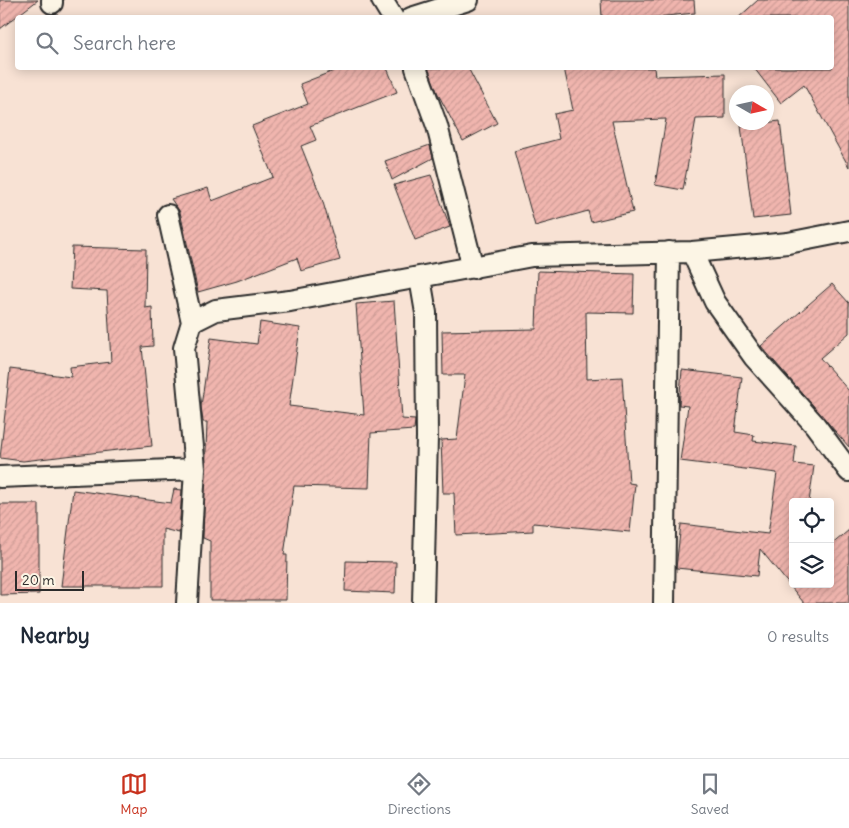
<!DOCTYPE html>
<html lang="en">
<head>
<meta charset="utf-8">
<style>
  :root { --surface:#fff; --page:#f6f6f7; --text:#1f2937; --muted:#747a83; --line:#e0e1e3; --accent:#c8321e }
  body { margin:0; font-family:Delius,sans-serif; background:var(--page); color:var(--text) }
  .controls { position:absolute; right:15px; bottom:15px; display:grid; overflow:hidden; border-radius:5px; box-shadow:0 2px 12px #0003 }
  .controls button { width:45px; height:45px; display:grid; place-items:center; padding:0; border:0; border-bottom:1px solid var(--line); background:var(--surface); color:var(--text); font:25px sans-serif }
  .compass { position:absolute; left:729px; top:85px; width:45px; height:45px; border-radius:50%; background:var(--surface); box-shadow:0 2px 12px #0003; rotate:99deg }
  .scale { position:absolute; left:15px; bottom:12px; width:69px; box-sizing:border-box; padding-left:5px; border:2px solid #2b2b2b; border-top:0; font-size:14px; line-height:18px; white-space:nowrap; color:#2b2b2b; -webkit-text-stroke:4px #fcf5e5; paint-order:stroke }
  .list { margin:0; padding:0; list-style:none }
  h2 { display:flex; justify-content:space-between; align-items:center; height:65px; margin:0; padding:0 20px; font-size:21px }
  h2 small { font-size:16px; font-weight:400; color:var(--muted) }
  .icon { flex:none; width:28px; height:28px; fill:none; stroke:currentColor; stroke-width:2; stroke-linecap:round; stroke-linejoin:round }
  .map { position:relative; flex:none; width:849px; height:603px; overflow:hidden }
  .search { position:absolute; background:var(--surface); box-shadow:0 2px 12px #0003; left:15px; right:15px; top:15px; height:55px; display:flex; align-items:center; gap:12px; box-sizing:border-box; padding:0 18px; border-radius:5px; color:var(--muted); font-size:19px }
  .sheet { height:155px; background:var(--surface) }
  nav { display:flex; justify-content:space-around; align-items:center; box-sizing:border-box; height:70px; border-top:1px solid var(--line); background:var(--surface); font-size:14px; color:var(--muted) }
  nav a { display:grid; justify-items:center; gap:2px }
  nav .on { color:var(--accent) }
  .map>svg:first-child { display:block }
  .building { fill:url(#building-hatch); stroke:#2b2b2b }
  .lines { fill:none; stroke-linecap:round; stroke-linejoin:round }
  .minor-casing { stroke:#2b2b2b; stroke-width:24 }
  .minor { stroke:#fcf5e5; stroke-width:20 }
</style>
</head>
<body>
<div class="map">
<svg width="849" height="603" viewBox="0 0 849 603">
  <defs>
    <pattern id="building-hatch" width="6" height="6" patternUnits="userSpaceOnUse" patternTransform="scale(1.25)"><rect width="6" height="6" fill="#f0b5ae"/><path d="M-1 1l2-2M0 6l6-6M5 7l2-2" fill="none" stroke="#ce9c96"/></pattern>
  </defs>
  <rect width="100%" height="100%" fill="#f8e2d4"/>
  <filter id="ink" filterUnits="userSpaceOnUse"><feTurbulence type="fractalNoise" baseFrequency=".02" numOctaves="2"/><feDisplacementMap in="SourceGraphic" scale="10" xChannelSelector="R" yChannelSelector="G"/><feConvolveMatrix kernelMatrix="1 2 1 2 8 2 1 2 1" color-interpolation-filters="sRGB"/></filter>
  <g filter="url(#ink)">
    <!-- building -->
    <path class="building" d="M0,0H38L0,29Z
      M601,0H694L695,13L647,18H602Z
      M758,0H849V167L804,85L781,103L754,68H832V18H738Z
      M341,68H387L397,92L310,126L316,140L301,146L322,199L340,260L301,271L297,258L237,281L198,292L180,212L171,199L208,188L212,201L273,177L252,126L308,104L300,84Z
      M428,68H468L497,123L463,141L438,94Z
      M564,68H654L655,76L725,74V118L696,119L683,190L655,185L666,119L612,121L633,212L591,222L588,211L535,226L514,151L559,139L554,114L573,110Z
      M780,121L791,215L753,219L741,126Z
      M430,145L433,158L392,180L385,161Z
      M431,175L450,227L415,240L394,185Z
      M72,247L146,249L145,308L152,307L153,346L142,347L152,446L23,461L0,458L10,369L71,377L70,367L111,362L107,291L70,289Z
      M538,271L634,274L633,313L586,312L587,379L622,377L629,483L635,484L630,532L533,523V531L456,535L454,493H443L441,440L457,439L465,375H443L442,331L536,329Z
      M832,284L849,303V333L820,358L849,391V447L761,346Z
      M394,301L402,419L415,420L414,430L371,433L369,488L294,486L284,555H287L286,600H210V541L203,538L207,422H203L201,406L211,338L257,344L260,322L300,328L289,406L364,415L356,304Z
      M682,370L742,377L735,432L754,435L753,441L796,446L794,464L814,466L809,502H793V584H830V546L849,530V603H804L760,549L757,576L676,568L681,524L768,534L777,473L680,461L688,406L679,405Z
      M174,489L182,490L179,533L163,529V586H61L73,490L171,503Z
      M0,504H39V594L0,595Z
      M346,561L396,562L395,593L345,591Z"/>
    <g class="lines">
      <!-- minor casing -->
      <g class="minor-casing">
        <path id="minor" d="M382,0L393,18
          M52,3V0
          M411,18L468,0
          M416,68L437,126L473,268
          M168,215L192,322
          M692,252L715,302L754,357L815,425L849,471
          M420,278L426,313L427,437L423,603
          M0,477L195,469
          M187,603L195,469L184,348L192,322L216,310L290,301L532,256L692,252L788,243L849,231
          M664,603L669,252"/>
      </g>
      <!-- minor -->
      <use href="#minor" class="minor"/>
    </g>
  </g>
</svg>
<div class="controls">
<button><svg class="icon" aria-label="locate" viewBox="0 0 24 24"><circle cx="12" cy="12" r="6"/><path d="M12 2v4M12 18v4M2 12h4M18 12h4"/></svg></button>
<button><svg class="icon" aria-label="layers" viewBox="0 0 24 24"><path d="M12 4l9 5-9 5-9-5zM3 14l9 5 9-5"/></svg></button>
</div>
<svg class="compass" viewBox="-18 -18 36 36"><path d="M0-13l5 13h-10z" fill="#e53935"/><path d="M0 13l5-13h-10z" fill="#747a83"/></svg>
<div class="scale">20 m</div>
<div class="search"><svg class="icon" aria-label="search" viewBox="0 0 24 24"><circle cx="10" cy="10" r="6"/><path d="M15 15l6 6"/></svg>Search here</div>
</div>
<section class="sheet">
<h2>Nearby<small>0 results</small></h2>
<ul class="list">
</ul>
</section>
<nav>
<a class="on"><svg class="icon" aria-label="map" viewBox="0 0 24 24"><path d="M3 6l6-2 6 2 6-2v14l-6 2-6-2-6 2zM9 4v14M15 6v14"/></svg>Map</a>
<a><svg class="icon" aria-label="directions" viewBox="0 0 24 24"><path d="M12 3l9 9-9 9-9-9zM9 14v-3h6M13 9l2 2-2 2"/></svg>Directions</a>
<a><svg class="icon" aria-label="saved" viewBox="0 0 24 24"><path d="M7 4h10v16l-5-4-5 4z"/></svg>Saved</a>
</nav>
</body>
</html>
